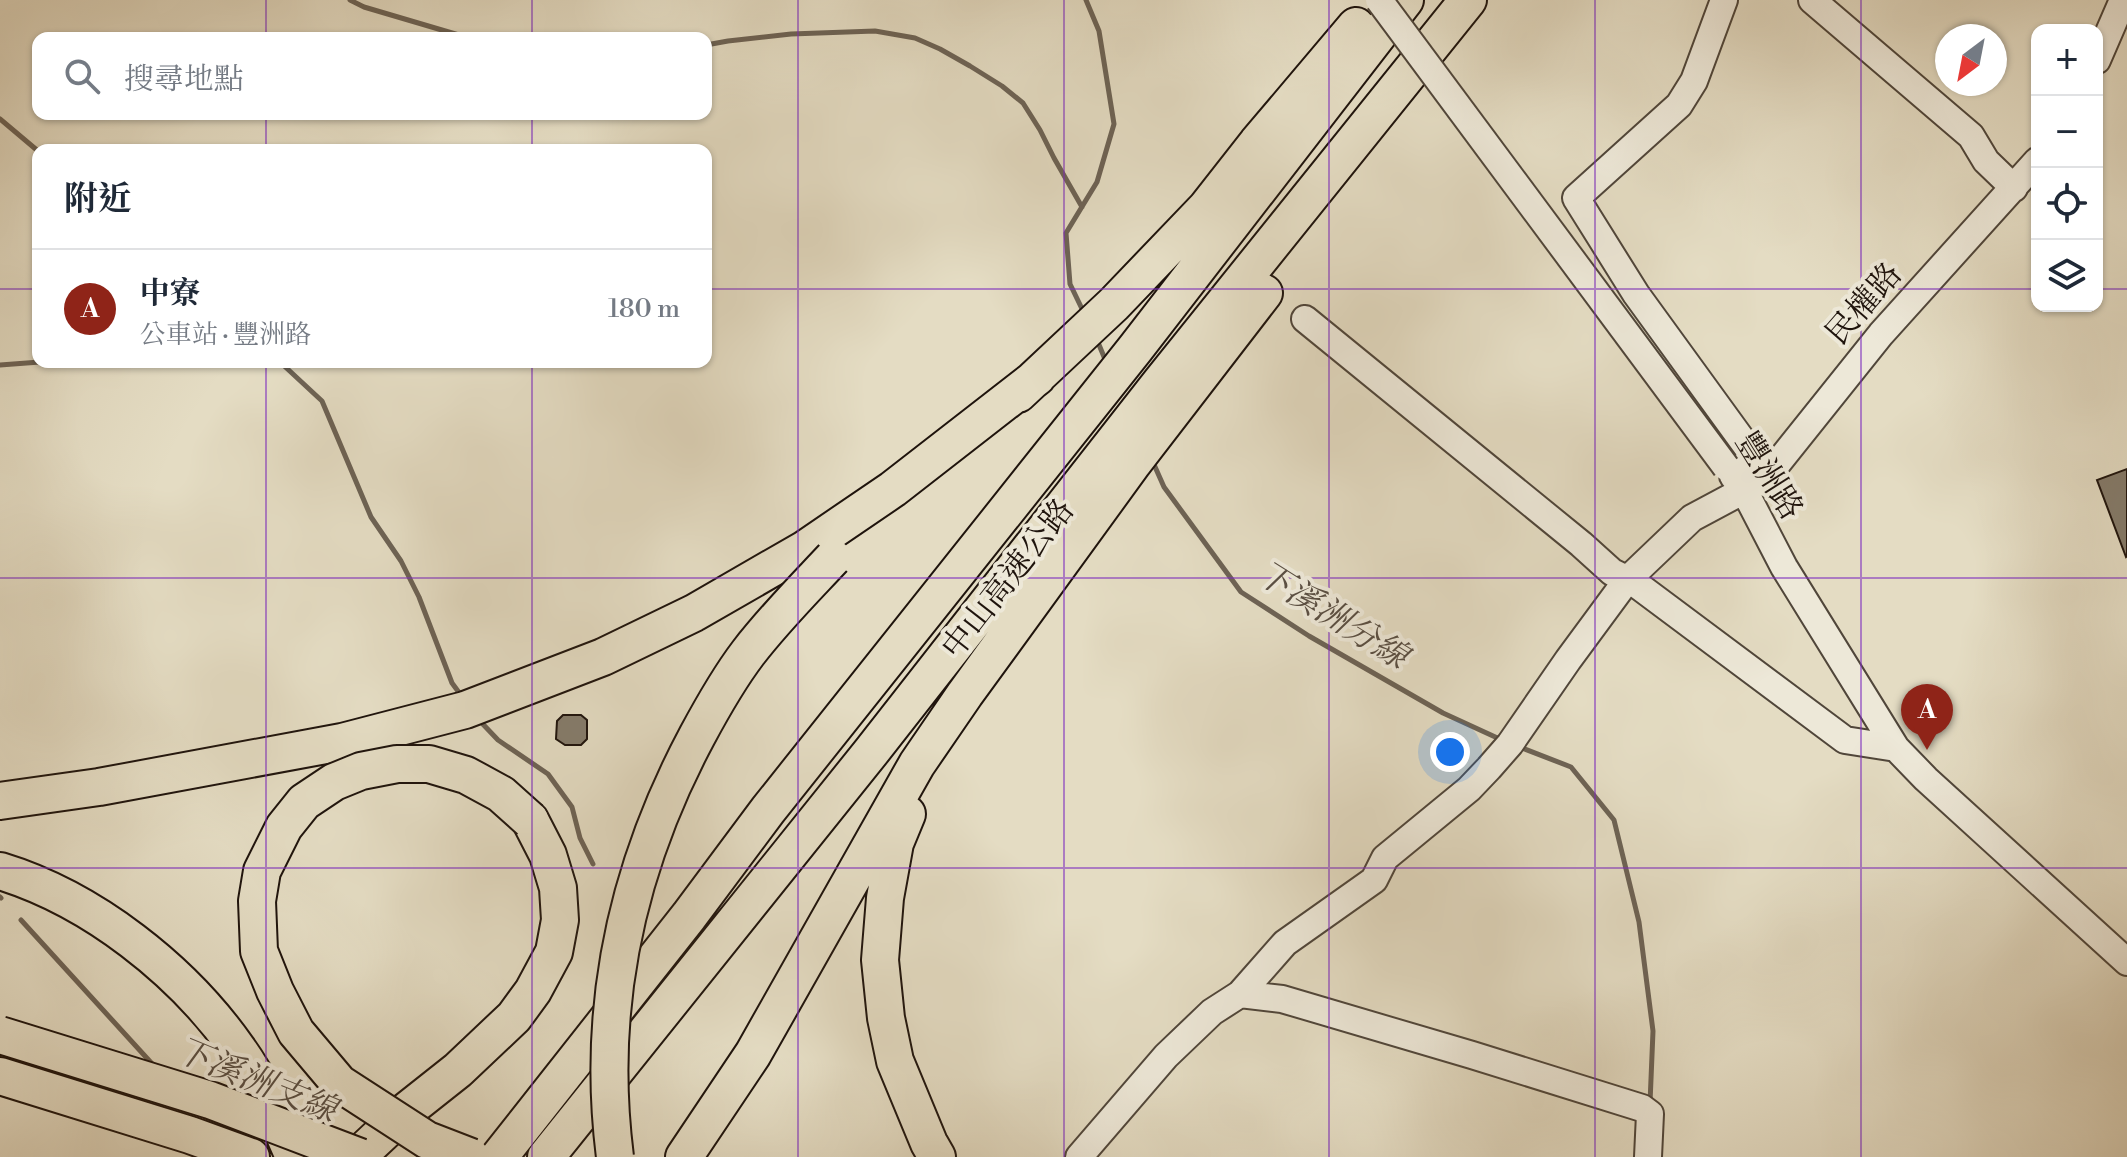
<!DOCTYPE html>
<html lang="zh-TW">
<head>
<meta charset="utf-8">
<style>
  :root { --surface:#fff; --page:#f2f2f3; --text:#1f2937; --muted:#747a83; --line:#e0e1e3; --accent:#8f2418 }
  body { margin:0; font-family:"Libre Bodoni","Noto Serif TC",serif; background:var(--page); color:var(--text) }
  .controls { position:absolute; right:24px; top:24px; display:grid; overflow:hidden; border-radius:16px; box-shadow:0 2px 6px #0004 }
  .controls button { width:72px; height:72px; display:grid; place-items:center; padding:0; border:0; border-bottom:2px solid var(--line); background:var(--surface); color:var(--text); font:40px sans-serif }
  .compass { position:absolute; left:1935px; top:24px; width:72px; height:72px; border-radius:50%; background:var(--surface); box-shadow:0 2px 6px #0004; rotate:212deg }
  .you { position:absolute; left:1450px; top:752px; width:28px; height:28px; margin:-20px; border:6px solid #fff; border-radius:50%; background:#1a73e8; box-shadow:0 0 0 12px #1a73e833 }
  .badge { display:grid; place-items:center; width:52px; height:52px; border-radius:50%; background:var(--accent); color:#fff; font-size:26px; font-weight:700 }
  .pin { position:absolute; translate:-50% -66px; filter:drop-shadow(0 2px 4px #0008) }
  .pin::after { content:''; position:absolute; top:42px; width:28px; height:24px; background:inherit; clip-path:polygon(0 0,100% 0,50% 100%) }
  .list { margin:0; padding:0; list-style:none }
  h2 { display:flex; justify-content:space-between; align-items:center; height:104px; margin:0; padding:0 32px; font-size:34px }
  h2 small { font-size:26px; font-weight:400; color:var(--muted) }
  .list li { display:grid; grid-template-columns:52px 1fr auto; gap:24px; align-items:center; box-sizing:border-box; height:120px; padding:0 32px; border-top:2px solid var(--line) }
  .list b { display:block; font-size:30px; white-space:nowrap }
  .list p { margin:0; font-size:26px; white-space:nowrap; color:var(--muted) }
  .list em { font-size:26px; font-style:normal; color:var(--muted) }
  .icon { flex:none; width:44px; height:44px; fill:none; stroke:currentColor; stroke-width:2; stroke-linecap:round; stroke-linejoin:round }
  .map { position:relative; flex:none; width:2127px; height:1157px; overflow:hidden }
  .search { position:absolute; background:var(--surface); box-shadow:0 2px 6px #0004; left:32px; top:32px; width:680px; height:88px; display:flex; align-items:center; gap:20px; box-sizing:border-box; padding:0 28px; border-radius:16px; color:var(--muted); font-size:30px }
  .panel { position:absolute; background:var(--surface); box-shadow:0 2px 6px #0004; left:32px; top:144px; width:680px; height:224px; border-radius:16px }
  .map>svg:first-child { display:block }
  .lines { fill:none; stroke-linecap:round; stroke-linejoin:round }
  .stream { stroke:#6d6355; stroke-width:5 }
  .building { fill:#857c6c; stroke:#1f140d; stroke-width:2 }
  .minor-casing { stroke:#50463a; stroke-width:30 }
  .highway-casing { stroke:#1f140d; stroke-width:40 }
  .minor { stroke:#ede8d8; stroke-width:26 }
  .highway { stroke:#e4dcc3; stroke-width:36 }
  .minor-bridge-casing { stroke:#50463a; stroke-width:30; stroke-linecap:butt }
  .highway-bridge-casing { stroke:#1f140d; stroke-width:40; stroke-linecap:butt }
  .minor-bridge { stroke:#ede8d8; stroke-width:26 }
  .highway-bridge { stroke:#e4dcc3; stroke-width:36 }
  .grid { fill:none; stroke:#7b2cbf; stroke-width:2; stroke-opacity:0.55 }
  .labels { text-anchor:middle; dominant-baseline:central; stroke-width:8; stroke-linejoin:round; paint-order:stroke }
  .street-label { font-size:32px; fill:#1f140d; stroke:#ede8d8 }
  .water-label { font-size:34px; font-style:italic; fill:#5a4f43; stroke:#ede8d8 }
</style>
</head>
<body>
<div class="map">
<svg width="2127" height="1157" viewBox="0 0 2127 1157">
  <rect width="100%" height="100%" fill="#e4dcc3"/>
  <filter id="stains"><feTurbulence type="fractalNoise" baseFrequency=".0025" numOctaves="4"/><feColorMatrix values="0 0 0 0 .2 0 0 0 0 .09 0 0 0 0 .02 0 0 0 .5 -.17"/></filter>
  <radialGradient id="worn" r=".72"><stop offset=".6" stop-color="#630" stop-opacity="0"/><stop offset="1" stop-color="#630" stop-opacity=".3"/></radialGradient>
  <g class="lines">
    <!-- stream -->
    <path class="stream" d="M350,0L364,7L469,38
      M706,45L728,41L791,34L875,31L915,38L940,49L970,66L1002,86L1023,103L1040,130L1054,158L1082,207
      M0,119L38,151
      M1084,313L1070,284L1066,233L1097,182L1114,124L1099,31L1086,0
      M1097,340L1107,364
      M280,362L322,401L371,517L401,561L419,597L452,683L463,698
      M0,365L40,362
      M1152,460L1164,487L1241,592L1309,636L1443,713L1504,741
      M478,719L498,740L548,774L572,807L580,838L593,864
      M1517,746L1571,767L1614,820L1639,922L1653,1031L1650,1103
      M0,897L1,898
      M21,920L155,1067"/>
  </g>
  <!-- building -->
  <path class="building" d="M2127,469V556L2126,557L2097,480Z
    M563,715H581L587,720V739L581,745H565L556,739L557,721Z"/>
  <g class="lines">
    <!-- minor casing -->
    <g class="minor-casing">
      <path id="minor" d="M1724,0L1694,81L1679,105L1576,198L1636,294L1750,451L1744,490
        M1812,0L1971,136L1986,161L2014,188
        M2097,60L2123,0
        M1305,319L1581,544L1612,572L1636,584L1845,740L1896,748
        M1733,476L1744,490L1784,567L1896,748L1926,779L2127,962
        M1240,994L1282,999L1472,1055L1642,1108L1650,1114L1648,1157
        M1079,1157L1166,1056L1212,1012L1240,994L1285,943L1374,880L1385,858L1469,789L1489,768L1510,744L1568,660L1627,580L1692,518L1765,479L1881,334L2037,161"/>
    </g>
    <!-- highway casing -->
    <g class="highway-casing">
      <path id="highway" d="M1018,394L1114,304L1206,208L1257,143L1356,26
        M0,801L99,787L342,742L465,710L603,657L694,613L805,549L893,489L1037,377
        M907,814L895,843L885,898L880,960L886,1018L895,1061L929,1143L937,1157
        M0,871C92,899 182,970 237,1048C261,1081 278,1120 294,1157
        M0,1076L190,1135L251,1157
        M357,1157L405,1112L458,1070L514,1017L533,991L554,952L560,920L558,888L548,855L530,820
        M499,1157L689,916L768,810L1135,349L1405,0
        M546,1157L871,752L1160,383L1468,0
        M684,1157L753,1054L917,764L965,694L1133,463L1264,293"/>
    </g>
    <!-- minor -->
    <use href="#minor" class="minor"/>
    <!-- highway -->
    <use href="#highway" class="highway"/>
    <!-- minor-bridge casing -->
    <g class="minor-bridge-casing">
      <path id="minor-bridge" d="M1379,0L1726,467"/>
    </g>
    <!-- highway-bridge casing -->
    <g class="highway-bridge-casing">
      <path id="highway-bridge" d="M0,1035L210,1100L360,1157
        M471,1157L427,1140L339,1083L296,1032L275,991L259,951L257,901L262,871L284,827L304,802L334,782L361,771L397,764H429L466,775L501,794L530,820
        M615,1157C596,1009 627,867 697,736C712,708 729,678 748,653C774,619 804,589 833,558"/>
    </g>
    <!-- minor-bridge -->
    <use href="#minor-bridge" class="minor-bridge"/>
    <!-- highway-bridge -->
    <use href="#highway-bridge" class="highway-bridge"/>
  </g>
  <!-- grid -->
  <path class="grid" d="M266,0V38M532,0V38M798,0V1157M1064,0V1157M1329,0V1157M1595,0V1157M1861,0V1157M266,114V150M532,114V150M0,289H38M706,289H2037M2097,289H2127M266,362V1157M532,362V1157M0,578H2127M0,868H2127"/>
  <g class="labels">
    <!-- street labels -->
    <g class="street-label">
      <text transform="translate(1864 304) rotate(-49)">民權路</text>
      <text transform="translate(1769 476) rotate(58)">豐洲路</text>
      <text transform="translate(1008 579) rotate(-52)">中山高速公路</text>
    </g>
    <!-- water labels -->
    <g class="water-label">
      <text transform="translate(1332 616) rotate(32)">下溪洲分線</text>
      <text transform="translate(256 1081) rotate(22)">下溪洲支線</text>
    </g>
  </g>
  <rect width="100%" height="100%" filter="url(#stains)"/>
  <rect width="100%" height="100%" fill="url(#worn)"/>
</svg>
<div class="controls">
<button>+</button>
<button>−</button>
<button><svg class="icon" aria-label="locate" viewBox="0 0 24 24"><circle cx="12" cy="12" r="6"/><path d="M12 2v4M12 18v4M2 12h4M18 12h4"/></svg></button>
<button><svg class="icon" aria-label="layers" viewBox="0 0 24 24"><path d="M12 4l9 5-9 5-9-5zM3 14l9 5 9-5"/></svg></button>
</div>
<svg class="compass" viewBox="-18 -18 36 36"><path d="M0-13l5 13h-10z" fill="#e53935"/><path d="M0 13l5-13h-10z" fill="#747a83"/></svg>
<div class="you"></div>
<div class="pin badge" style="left:1927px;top:750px">A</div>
<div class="search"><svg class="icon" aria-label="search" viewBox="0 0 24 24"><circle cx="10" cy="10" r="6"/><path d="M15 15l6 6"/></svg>搜尋地點</div>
<section class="panel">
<h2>附近<small></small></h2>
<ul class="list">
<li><span class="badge">A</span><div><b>中寮</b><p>公車站 · 豐洲路</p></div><em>180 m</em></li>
</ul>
</section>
</div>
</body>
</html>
